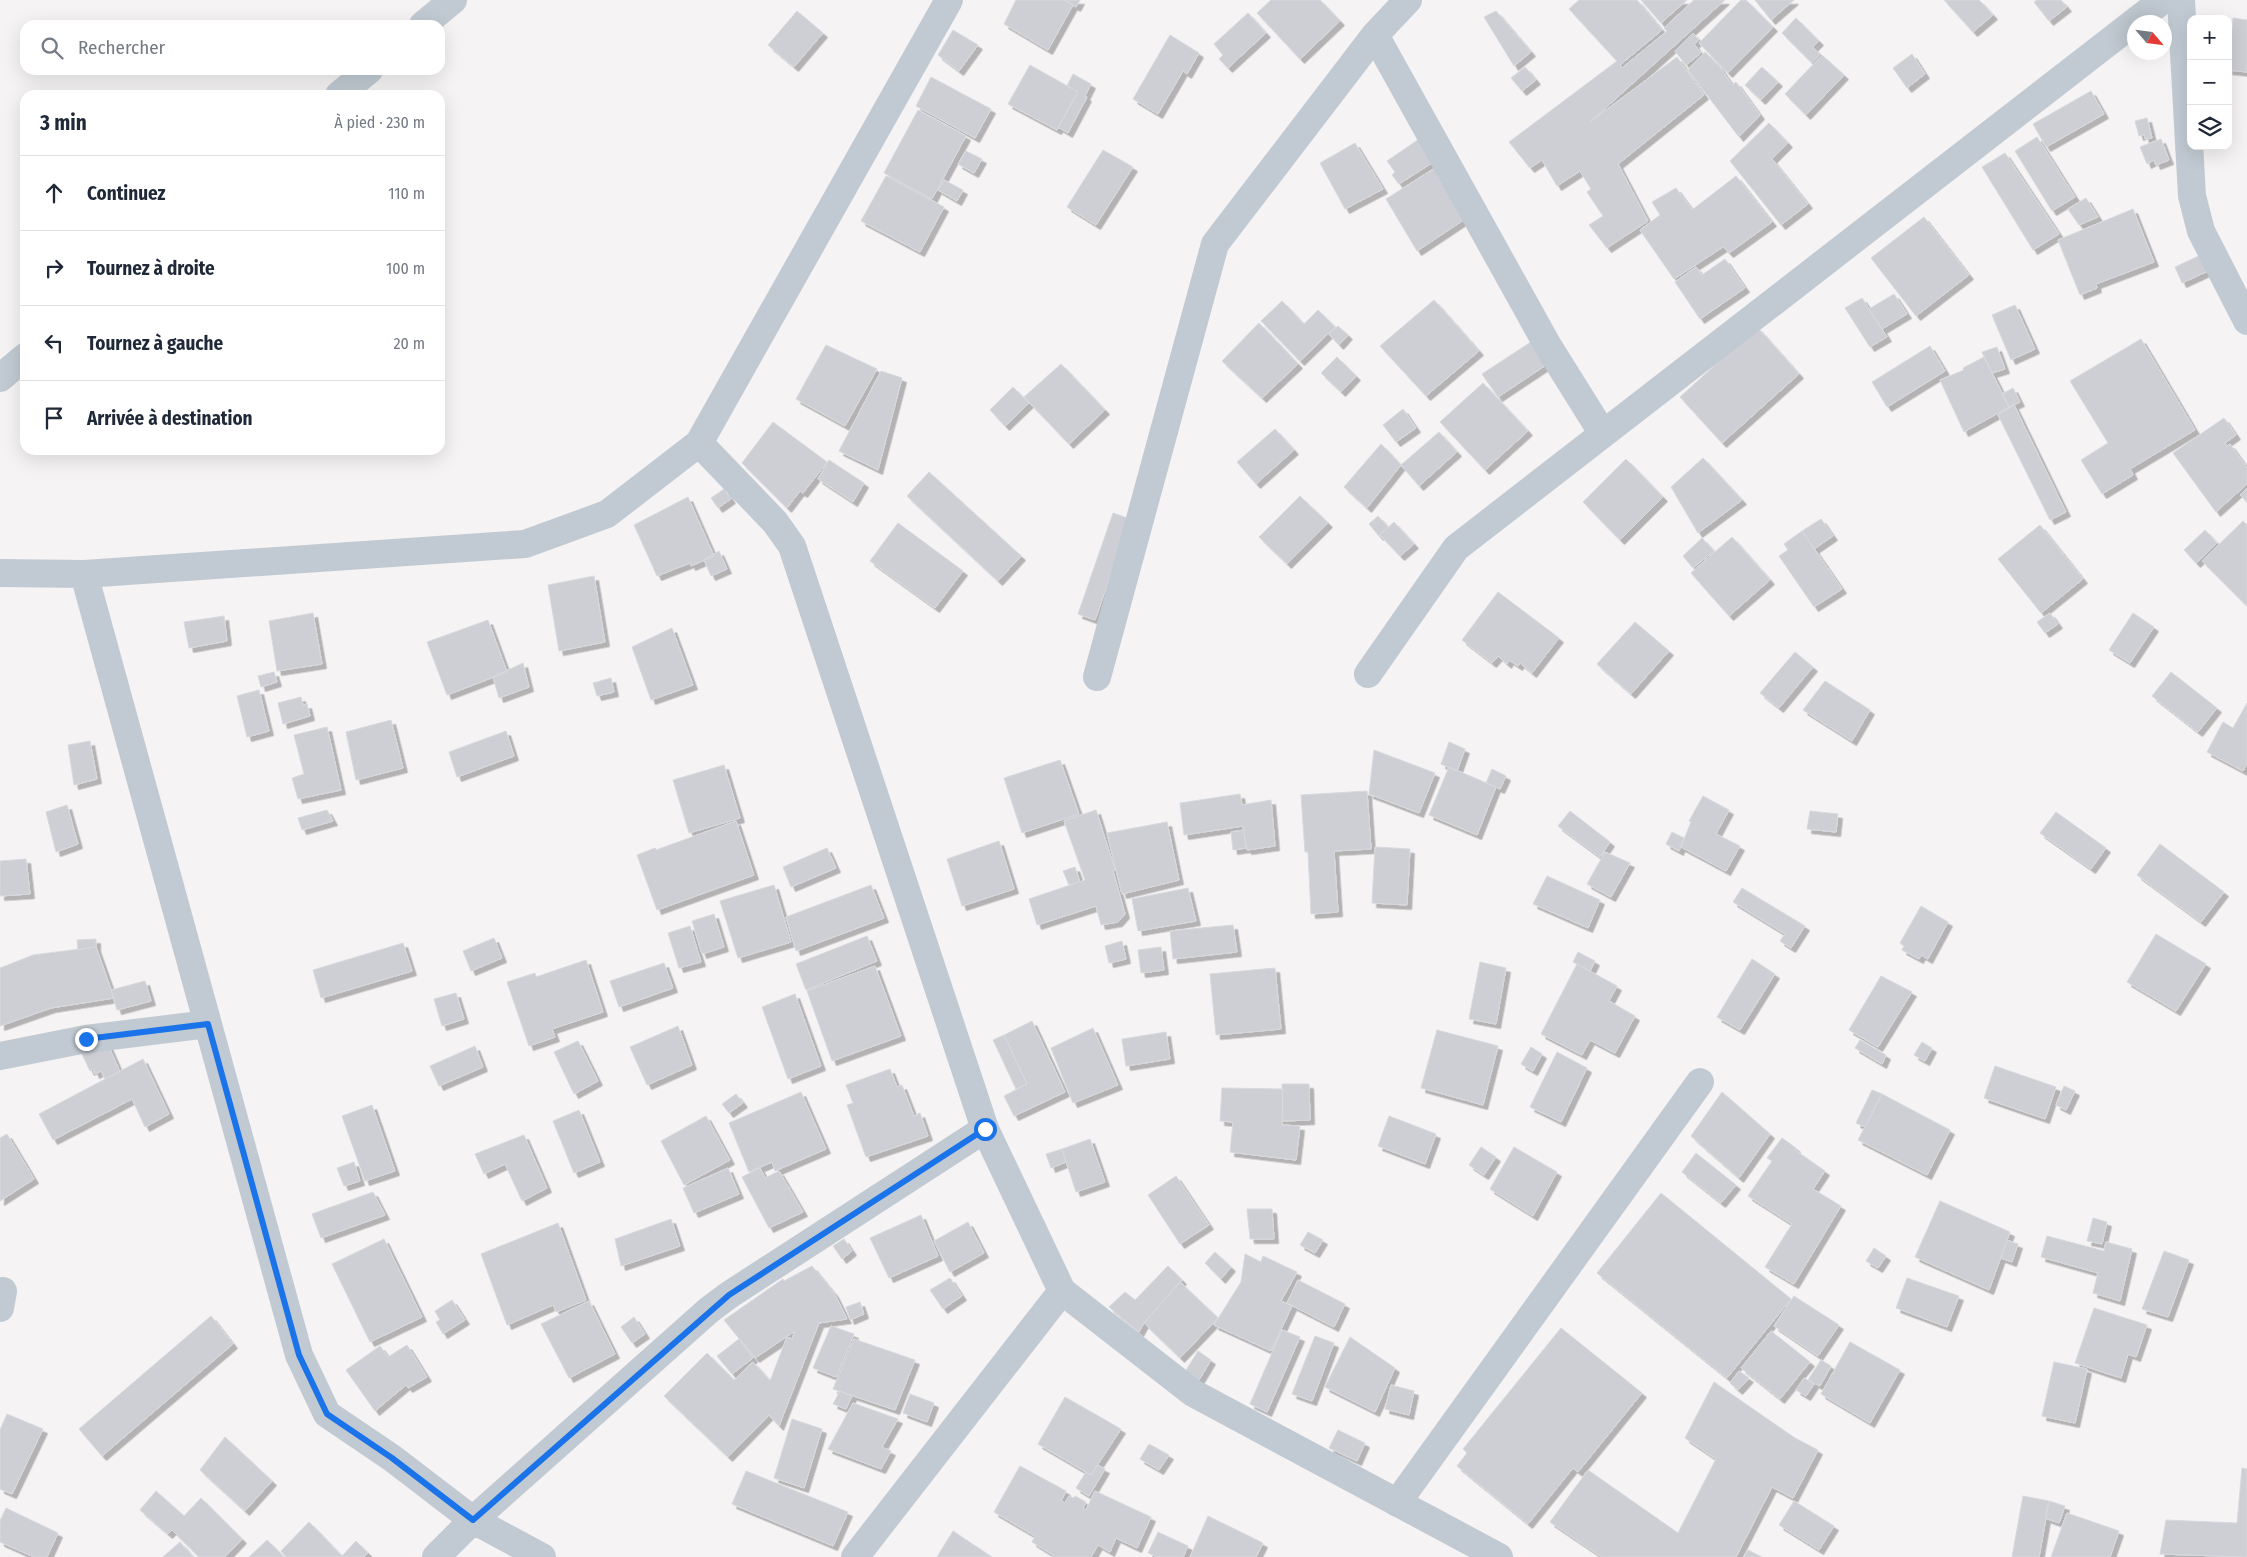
<!DOCTYPE html>
<html lang="fr">
<head>
<meta charset="utf-8">
<style>
  :root { --surface:#fff; --page:#f6f6f7; --text:#1f2937; --muted:#747a83; --line:#e0e1e3 }
  body { margin:0; font-family:"Fira Sans Condensed",sans-serif; background:var(--page); color:var(--text) }
  .controls { position:absolute; right:15px; top:15px; display:grid; overflow:hidden; border-radius:10px; box-shadow:0 5px 20px #0002 }
  .controls button { width:45px; height:45px; display:grid; place-items:center; padding:0; border:0; border-bottom:1px solid var(--line); background:var(--surface); color:var(--text); font:25px sans-serif }
  .compass { position:absolute; left:2127px; top:15px; width:45px; height:45px; border-radius:50%; background:var(--surface); box-shadow:0 5px 20px #0002; rotate:118deg }
  .stop { position:absolute; width:15px; height:15px; margin:-11px; border:4px solid #1a73e8; border-radius:50%; background:#fff }
  .stop.end { background:#1a73e8; border-color:#fff; box-shadow:0 1px 5px #0008 }
  .list { margin:0; padding:0; list-style:none }
  h2 { display:flex; justify-content:space-between; align-items:center; height:65px; margin:0; padding:0 20px; font-size:21px }
  h2 small { font-size:16px; font-weight:400; color:var(--muted) }
  .list li { display:grid; grid-template-columns:32px 1fr auto; gap:15px; align-items:center; box-sizing:border-box; height:75px; padding:0 20px; border-top:1px solid var(--line) }
  .list b { display:block; font-size:19px; white-space:nowrap }
  .list em { font-size:16px; font-style:normal; color:var(--muted) }
  .icon { flex:none; width:28px; height:28px; fill:none; stroke:currentColor; stroke-width:2; stroke-linecap:round; stroke-linejoin:round }
  .map { position:relative; flex:none; width:2247px; height:1557px; overflow:hidden }
  .search { position:absolute; background:var(--surface); box-shadow:0 5px 20px #0002; left:20px; top:20px; width:425px; height:55px; display:flex; align-items:center; gap:12px; box-sizing:border-box; padding:0 18px; border-radius:15px; color:var(--muted); font-size:19px }
  .panel { position:absolute; background:var(--surface); box-shadow:0 5px 20px #0002; left:20px; top:90px; width:425px; height:365px; border-radius:15px }
  .map>svg:first-child { display:block }
  .building { fill:#cdcfd5; stroke:#d7d9de; filter:url(#shadow) }
  .lines { fill:none; stroke-linecap:round; stroke-linejoin:round }
  .minor { stroke:#c1cad2; stroke-width:28 }
  .route { stroke:#1a73e8; stroke-width:6 }
</style>
</head>
<body>
<div class="map">
<svg width="2247" height="1557" viewBox="0 0 2247 1557">
  <defs>
    <filter id="shadow"><feDropShadow dx="4.5" dy="4.5" stdDeviation="0" flood-color="#0004"/></filter>
  </defs>
  <rect width="100%" height="100%" fill="#f5f3f3"/>
  <!-- building -->
  <path class="building" d="M1016,0H1064L1073,5L1048,50L1004,24Z
    M1064,0H1080L1076,7Z
    M1271,0H1320L1340,21L1300,59L1257,13Z
    M1579,0H1637L1662,30L1620,65L1622,68L1667,31L1664,28L1694,0H1725L1590,122L1677,57L1704,95L1618,164L1648,221L1607,248L1589,225L1603,216L1587,192L1591,189L1580,171L1557,186L1542,160L1530,168L1509,142L1617,61L1569,9Z
    M1641,0H1687L1661,23Z
    M1741,0H1746L1773,27L1728,73L1699,43Z
    M1755,0H1794L1771,20Z
    M1944,0H1979L1993,15L1973,32Z
    M2037,0H2061L2067,7L2049,21L2034,2Z
    M797,11L823,33L794,67L768,45Z
    M1496,11L1531,52L1514,66L1484,17Z
    M1248,13L1266,33L1228,68L1219,59L1223,55L1214,44Z
    M1796,18L1819,41L1813,47L1820,54L1812,63L1782,33Z
    M2233,18L2247,20V72L2228,70Z
    M953,30L978,45L959,71L938,55Z
    M1693,33L1699,40L1694,44L1701,53L1686,65L1675,51Z
    M1170,35L1199,53L1187,74L1183,71L1158,114L1133,99Z
    M1705,52L1719,66L1732,85L1736,82L1760,115L1739,137L1688,70Z
    M1912,54L1925,74L1907,88L1893,68Z
    M1822,55L1844,75L1806,115L1785,94Z
    M1030,65L1078,92L1057,130L1008,104Z
    M1525,67L1536,80L1522,91L1511,78Z
    M1762,67L1778,82L1761,100L1745,85Z
    M1073,74L1091,84L1085,96L1087,97L1068,133L1058,127L1078,92L1067,86Z
    M931,77L991,109L975,138L916,106Z
    M2091,91L2104,114L2046,147L2033,124Z
    M918,110L966,136L932,199L884,173Z
    M2147,118L2152,138L2145,139L2144,134L2139,136L2135,121Z
    M1769,123L1788,143L1772,159L1808,204L1781,225L1730,161Z
    M1422,137L1435,161L1399,184L1392,175L1395,172L1387,161Z
    M2037,137L2075,197L2052,211L2015,151Z
    M2161,139L2169,160L2156,165L2154,160L2147,164L2140,147Z
    M1355,143L1383,189L1345,209L1320,163Z
    M1103,150L1133,167L1096,225L1067,207Z
    M966,151L982,159L974,173L958,164Z
    M2005,153L2059,234L2033,250L1982,167Z
    M1438,166L1468,217L1417,251L1386,199Z
    M886,176L944,207L920,252L861,221Z
    M1736,176L1772,222L1729,253L1723,247L1674,279L1640,230L1660,215L1652,202L1676,188L1692,210Z
    M944,180L963,190L957,201L938,190Z
    M2086,198L2098,217L2079,225L2068,209Z
    M2133,209L2154,262L2096,284L2097,288L2080,295L2058,240Z
    M1924,217L1969,275L1916,316L1871,258Z
    M2201,255L2208,271L2182,283L2175,267Z
    M1725,259L1745,288L1700,319L1675,282L1696,267L1702,275Z
    M1894,294L1907,314L1882,329L1869,309Z
    M1862,298L1887,337L1870,347L1845,308Z
    M1434,300L1479,351L1426,396L1380,346Z
    M1282,301L1304,324L1318,310L1335,327L1300,361L1261,321Z
    M2015,305L2035,349L2011,360L1992,315Z
    M1259,323L1298,364L1262,398L1222,361Z
    M1338,326L1348,335L1339,345L1329,334Z
    M1757,327L1799,374L1722,443L1680,397Z
    M2141,339L2195,430L2130,469L2133,475L2102,494L2081,460L2108,443L2070,381Z
    M1534,340L1549,363L1498,397L1482,374Z
    M826,345L877,369L845,426L796,399Z
    M1930,346L1945,371L1887,407L1872,382Z
    M1997,347L2005,369L1992,373L1982,352Z
    M1337,357L1356,376L1341,392L1321,373Z
    M1984,357L2009,407L1964,432L1940,380L1964,370L1963,368Z
    M1061,364L1105,410L1069,444L1024,397Z
    M881,371L902,378L878,470L839,451Z
    M1483,383L1528,431L1485,470L1440,422Z
    M1013,387L1029,403L1005,426L990,410Z
    M2013,388L2020,402L2009,407L2002,394Z
    M2014,405L2066,512L2050,520L1998,415Z
    M1403,409L1416,428L1396,442L1383,425Z
    M2224,418L2236,435L2225,443L2227,446L2230,444L2247,468V484L2216,512L2173,453Z
    M773,422L827,462L803,493L800,491L787,508L742,463Z
    M1275,429L1294,450L1256,484L1237,462Z
    M1439,432L1457,452L1419,486L1401,465Z
    M1381,444L1401,465L1367,508L1344,487Z
    M1703,458L1742,500L1698,533L1671,487Z
    M1626,459L1663,497L1620,540L1583,502Z
    M829,460L864,483L853,502L818,479Z
    M929,472L1021,556L998,581L907,496Z
    M2247,488V502L2240,495Z
    M724,489L731,499L718,508L711,498Z
    M1300,496L1328,523L1287,564L1259,537Z
    M688,497L714,556L691,566L690,563L657,576L634,525Z
    M1113,513L1130,519L1095,620L1078,614Z
    M1378,516L1388,527L1379,536L1369,524Z
    M1821,519L1833,536L1814,549L1802,531Z
    M2243,521L2247,525V606L2202,561Z
    M1394,522L1414,544L1400,556L1380,535Z
    M898,523L963,571L935,608L870,561Z
    M2040,525L2083,579L2041,613L1998,559Z
    M2205,530L2217,543L2196,563L2184,550Z
    M1802,531L1842,589L1814,607L1779,556L1788,550L1784,544Z
    M1732,537L1770,580L1729,616L1691,573Z
    M1702,538L1714,551L1693,568L1683,556Z
    M719,551L727,569L711,576L704,560Z
    M594,576L605,642L559,651L548,585Z
    M1498,592L1559,638L1532,673L1520,663L1518,666L1509,660L1507,664L1498,656L1492,663L1462,640Z
    M313,613L322,664L277,671L269,621Z
    M2050,613L2058,624L2045,633L2037,622Z
    M2133,613L2154,627L2130,663L2109,650Z
    M224,616L227,641L189,648L184,622Z
    M488,620L507,672L447,695L427,642Z
    M1635,622L1669,651L1631,694L1597,664Z
    M672,628L693,685L651,700L632,647Z
    M1795,652L1813,667L1779,708L1760,693Z
    M523,663L529,687L499,698L493,677Z
    M274,672L277,682L261,687L258,676Z
    M2171,672L2217,708L2198,732L2152,696Z
    M611,678L614,692L597,696L593,683Z
    M1825,681L1870,710L1852,741L1803,710Z
    M259,690L269,731L247,737L237,696Z
    M301,697L303,705L307,704L310,716L283,724L278,703Z
    M2247,703V763L2243,771L2207,752L2223,722L2233,728Z
    M391,720L403,768L356,780L346,732Z
    M327,727L341,790L298,799L292,778L304,774L294,735Z
    M506,731L514,756L457,777L449,752Z
    M90,741L97,779L74,785L68,745Z
    M1449,742L1465,749L1457,771L1441,764Z
    M1374,750L1435,773L1419,813L1369,794Z
    M1060,760L1079,814L1022,833L1004,778Z
    M724,765L740,818L689,833L673,780Z
    M1449,767L1496,787L1477,835L1429,815Z
    M1492,769L1506,776L1500,789L1486,783Z
    M1367,791L1371,849L1334,851L1338,912L1311,914L1308,852H1305L1301,795Z
    M1240,794L1242,805L1271,800L1275,846L1247,850L1243,826L1184,835L1180,803Z
    M1703,796L1729,810L1716,834L1740,846L1726,871L1681,847L1691,822L1689,821Z
    M67,805L78,844L56,852L46,812Z
    M327,810L333,821L302,830L298,818Z
    M1096,810L1115,870L1113,871L1125,914L1118,922L1101,925L1096,906L1037,925L1029,899L1085,880L1064,821Z
    M1570,811L1610,842L1600,857L1558,826Z
    M1810,811L1838,814L1836,832L1807,829Z
    M2056,812L2106,848L2091,869L2040,833Z
    M736,821L754,875L657,910L637,855L655,848L656,850Z
    M1167,822L1179,880L1122,894L1107,833Z
    M1244,830L1246,848L1233,850L1231,832Z
    M1672,832L1684,838L1679,851L1666,844Z
    M999,841L1014,889L962,906L947,859Z
    M2160,844L2224,892L2201,922L2137,875Z
    M1375,847L1410,849L1407,905L1372,903Z
    M827,848L836,868L791,887L783,867Z
    M1605,852L1630,863L1611,897L1587,884Z
    M26,859L30,894L0,896V861Z
    M1075,867L1080,882L1069,885L1063,871Z
    M1547,876L1600,900L1588,928L1533,904Z
    M774,885L791,942L738,958L720,901Z
    M871,885L884,918L796,951L786,917Z
    M1188,888L1196,921L1138,931L1132,899Z
    M1742,888L1805,926L1791,948L1780,941L1785,934L1733,902Z
    M1921,906L1948,922L1928,959L1921,955L1919,959L1902,950L1904,946L1900,943Z
    M714,914L724,947L702,954L692,921Z
    M1233,925L1237,952L1173,959L1170,931Z
    M690,926L701,962L679,968L668,933Z
    M2156,934L2206,964L2176,1011L2127,982Z
    M867,936L877,961L806,990L796,964Z
    M494,938L502,958L471,971L463,951Z
    M96,939V947L78,950L77,940Z
    M1122,941L1126,959L1109,963L1105,946Z
    M403,943L412,971L321,998L313,970Z
    M96,947L114,998L51,1008L0,1026V968L33,955Z
    M1161,947L1164,970L1141,973L1138,950Z
    M1578,952L1595,961L1590,971L1573,962Z
    M1752,959L1775,974L1740,1030L1717,1017Z
    M586,960L603,1012L552,1029L555,1037L529,1046L507,982L535,973L536,977Z
    M1480,962L1506,968L1496,1024L1469,1019Z
    M664,963L673,988L619,1007L610,981Z
    M1577,964L1617,986L1609,1001L1635,1016L1615,1053L1590,1040L1582,1055L1541,1034Z
    M875,966L901,1036L832,1061L807,991Z
    M1275,968L1281,1029L1216,1035L1210,974Z
    M1881,976L1912,992L1878,1047L1849,1030Z
    M145,981L151,1001L117,1010L111,990Z
    M456,993L464,1019L442,1026L434,999Z
    M795,994L821,1066L788,1079L762,1007Z
    M1032,1021L1065,1092L1014,1116L1004,1096L1027,1084L1004,1035Z
    M678,1026L692,1065L647,1085L630,1047Z
    M1093,1028L1118,1085L1073,1103L1051,1048Z
    M1437,1030L1498,1046L1483,1105L1421,1088Z
    M1166,1032L1170,1059L1126,1066L1122,1039Z
    M1004,1035L1027,1084L1016,1089L993,1040Z
    M106,1040L120,1072L105,1079L101,1071L95,1074L93,1069L90,1071L80,1050Z
    M1860,1040L1886,1055L1882,1064L1855,1048Z
    M578,1041L598,1081L574,1094L554,1052Z
    M1922,1042L1932,1048L1925,1061L1914,1055Z
    M475,1046L483,1067L439,1086L430,1066Z
    M1531,1047L1542,1054L1533,1071L1521,1064Z
    M1557,1052L1587,1068L1561,1122L1530,1107Z
    M143,1059L169,1114L145,1127L132,1099L53,1140L39,1114Z
    M1995,1066L2056,1087L2045,1119L1984,1098Z
    M890,1069L897,1087L902,1085L914,1116L920,1113L928,1136L866,1157L847,1105L853,1103L846,1085Z
    M1282,1084H1309L1310,1120L1283,1121Z
    M2064,1086L2075,1091L2066,1110L2056,1105Z
    M1222,1088L1283,1089L1282,1125L1300,1126L1296,1160L1230,1152L1233,1122L1220,1121Z
    M1872,1090L1882,1094L1865,1127L1856,1123Z
    M801,1092L826,1149L775,1171L772,1162L749,1172L729,1123Z
    M1722,1092L1770,1134L1739,1178L1691,1136Z
    M736,1094L743,1103L729,1113L722,1104Z
    M1882,1094L1950,1130L1927,1175L1858,1140Z
    M372,1105L395,1171L365,1181L342,1116Z
    M579,1110L600,1162L574,1173L553,1121Z
    M706,1116L730,1160L684,1185L661,1141Z
    M1389,1116L1436,1134L1425,1164L1378,1146Z
    M7,1134L34,1179L0,1201V1138Z
    M524,1135L547,1188L522,1201L505,1164L484,1174L475,1154Z
    M1782,1138L1796,1148L1795,1150L1825,1171L1813,1189L1841,1206L1794,1284L1765,1267L1792,1224L1748,1196L1772,1161L1767,1158Z
    M1090,1139L1105,1182L1076,1192L1062,1149Z
    M1481,1147L1496,1157L1484,1175L1469,1165Z
    M1514,1147L1557,1172L1533,1216L1490,1189Z
    M1062,1149L1066,1162L1051,1168L1046,1154Z
    M1696,1153L1736,1185L1721,1203L1682,1172Z
    M354,1162L360,1181L344,1186L337,1168Z
    M728,1168L739,1194L694,1213L683,1188Z
    M760,1168L765,1178L779,1171L803,1212L769,1228L742,1177Z
    M1176,1176L1209,1225L1180,1244L1148,1195Z
    M373,1192L385,1215L321,1238L312,1214Z
    M1661,1193L1791,1299L1727,1378L1597,1273Z
    M1940,1201L2010,1232L1989,1290L1915,1257Z
    M1247,1209H1272L1274,1239H1250Z
    M921,1215L938,1256L889,1278L870,1238Z
    M2093,1218L2107,1222L2102,1244L2087,1241Z
    M671,1219L680,1246L621,1266L615,1239Z
    M968,1222L984,1253L950,1272L934,1241Z
    M558,1223L586,1300L556,1312L553,1305L507,1325L481,1254Z
    M1308,1232L1323,1240L1315,1253L1300,1245Z
    M2047,1236L2104,1251L2106,1242L2132,1249L2120,1301L2093,1293L2098,1273L2041,1257Z
    M384,1239L422,1317L370,1342L332,1264Z
    M844,1239L852,1251L842,1259L833,1246Z
    M2007,1240L2018,1244L2012,1262L2001,1258Z
    M1874,1248L1886,1256L1878,1268L1866,1261Z
    M2164,1251L2189,1260L2168,1317L2142,1309Z
    M1215,1252L1231,1267L1221,1279L1205,1263Z
    M1245,1254L1261,1262L1263,1256L1297,1272L1281,1301L1292,1306L1271,1351L1214,1325L1241,1282Z
    M812,1266L834,1293L847,1319L819,1323L779,1426L769,1415L728,1457L664,1396L707,1353L734,1380L753,1362L770,1381L787,1337L792,1339L795,1331L755,1358L724,1320L783,1279L784,1281Z
    M1168,1266L1182,1280L1144,1323L1139,1332L1109,1307L1125,1292L1135,1300Z
    M950,1278L962,1296L943,1309L930,1290Z
    M1907,1278L1959,1296L1947,1327L1896,1308Z
    M1298,1280L1345,1304L1334,1327L1287,1303Z
    M1180,1282L1218,1318L1180,1358L1144,1323Z
    M1794,1296L1839,1325L1818,1356L1774,1326Z
    M452,1300L465,1320L443,1334L436,1322L440,1320L435,1311Z
    M589,1301L615,1354L569,1378L541,1324Z
    M860,1302L864,1314L850,1320L846,1307Z
    M2094,1308L2147,1325L2136,1357L2128,1354L2121,1378L2075,1363Z
    M211,1316L233,1344L102,1456L79,1429Z
    M634,1317L645,1334L632,1343L621,1327Z
    M831,1326L854,1334L836,1377L813,1368Z
    M1561,1328L1642,1393L1578,1472L1573,1468L1528,1524L1457,1466L1467,1453L1463,1449Z
    M1282,1330L1300,1337L1267,1412L1250,1404Z
    M1771,1331L1810,1362L1780,1399L1741,1368Z
    M1315,1336L1334,1343L1312,1401L1292,1394Z
    M1350,1337L1395,1368L1375,1412L1325,1387Z
    M739,1339L753,1358L732,1374L717,1356Z
    M854,1339L915,1360L895,1410L833,1389Z
    M1850,1342L1900,1370L1870,1423L1821,1394Z
    M407,1345L427,1377L408,1388L406,1385L375,1411L346,1370L380,1346L388,1357Z
    M1198,1351L1211,1360L1199,1380L1185,1372Z
    M1821,1360L1831,1366L1820,1386L1808,1380Z
    M2054,1362L2087,1369L2075,1423L2042,1416Z
    M1739,1371L1749,1378L1738,1390L1730,1383Z
    M1804,1378L1814,1384L1806,1396L1796,1390Z
    M1714,1382L1795,1438L1818,1450L1793,1498L1772,1487L1736,1557H1602L1550,1522L1588,1470L1678,1533L1716,1459L1685,1438Z
    M1391,1385L1414,1391L1409,1415L1385,1409Z
    M840,1391L852,1396L846,1409L833,1404Z
    M910,1394L934,1403L927,1422L903,1413Z
    M1065,1397L1121,1429L1091,1475L1038,1444Z
    M853,1403L898,1419L882,1447L891,1451L881,1469L828,1449Z
    M7,1414L43,1429L12,1494L0,1489V1430Z
    M792,1419L822,1429L804,1488L774,1478Z
    M1338,1430L1365,1443L1357,1461L1329,1448Z
    M225,1437L272,1481L245,1511L200,1470Z
    M1149,1444L1169,1455L1159,1470L1140,1459Z
    M1097,1465L1105,1469L1089,1496L1076,1488L1086,1472L1091,1475Z
    M1020,1466L1066,1491L1061,1501L1065,1503L1069,1496L1074,1498L1075,1496L1086,1502L1083,1508L1086,1510L1095,1491L1151,1517L1137,1548L1116,1538L1110,1552L1098,1545L1091,1557H1052L1053,1555L1032,1542L1035,1536L994,1512Z
    M2242,1468L2247,1469V1557L2160,1554L2166,1520L2237,1523Z
    M746,1471L848,1512L833,1546L732,1504Z
    M156,1491L184,1516L201,1498L242,1539L225,1557H199L172,1530L168,1534L140,1510Z
    M2023,1496L2049,1501L2039,1557H2012Z
    M1794,1501L1834,1526L1819,1550L1779,1525Z
    M2049,1501L2065,1506L2059,1523L2045,1518Z
    M6,1508L58,1533L47,1557H34L0,1542V1521Z
    M2067,1513L2119,1531L2110,1557H2051Z
    M1208,1516L1263,1543L1256,1557H1190Z
    M309,1522L342,1556L343,1557H286L281,1551Z
    M953,1531L992,1557H937Z
    M1158,1532L1188,1546L1183,1557H1157L1148,1553Z
    M267,1540L284,1557H249Z
    M356,1541L368,1553L364,1557H343L342,1556Z
    M180,1542L193,1557H163Z
    M1748,1550L1762,1557H1744Z"/>
  <g class="lines">
    <!-- minor -->
    <path class="minor" d="M949,0L699,443L775,522L792,546L985,1129L1062,1291L1193,1393L1499,1557
      M2181,0L2192,196L2201,231L2247,321
      M423,25L453,0
      M1375,35L1548,346L1603,434
      M339,95L369,70
      M0,378L25,357
      M0,573L84,574L525,544L607,514L699,443
      M84,574L299,1355L327,1414L392,1458L473,1520L542,1557
      M1368,674L1456,548L2163,0
      M1097,677L1215,244L1375,35L1408,0
      M0,1056L86,1039L208,1024
      M0,1308L3,1291
      M1397,1503L1700,1082
      M436,1557L473,1520L709,1310L729,1295L985,1129
      M855,1557L1062,1291"/>
  </g>
  <g class="lines">
    <!-- route -->
    <path class="route" d="M86,1039L208,1024L299,1355L327,1414L392,1458L473,1520L729,1295L985,1129"/>
  </g>
</svg>
<div class="controls">
<button>+</button>
<button>−</button>
<button><svg class="icon" aria-label="layers" viewBox="0 0 24 24"><path d="M12 4l9 5-9 5-9-5zM3 14l9 5 9-5"/></svg></button>
</div>
<svg class="compass" viewBox="-18 -18 36 36"><path d="M0-13l5 13h-10z" fill="#e53935"/><path d="M0 13l5-13h-10z" fill="#747a83"/></svg>
<div class="stop" style="left:985px;top:1129px"></div>
<div class="stop end" style="left:86px;top:1039px"></div>
<div class="search"><svg class="icon" aria-label="search" viewBox="0 0 24 24"><circle cx="10" cy="10" r="6"/><path d="M15 15l6 6"/></svg>Rechercher</div>
<section class="panel">
<h2>3 min<small>À pied · 230 m</small></h2>
<ul class="list">
<li><svg class="icon" aria-label="ahead" viewBox="0 0 24 24"><path d="M12 20V5M6 11l6-6 6 6"/></svg><div><b>Continuez</b></div><em>110 m</em></li>
<li><svg class="icon" aria-label="right" viewBox="0 0 24 24"><path d="M7 20v-9h11M14 6l5 5-5 5"/></svg><div><b>Tournez à droite</b></div><em>100 m</em></li>
<li><svg class="icon" aria-label="left" viewBox="0 0 24 24"><path d="M17 20v-9H6M10 6l-5 5 5 5"/></svg><div><b>Tournez à gauche</b></div><em>20 m</em></li>
<li><svg class="icon" aria-label="arrive" viewBox="0 0 24 24"><path d="M6 21V4h12l-3 4 3 4H6"/></svg><div><b>Arrivée à destination</b></div></li>
</ul>
</section>
</div>
</body>
</html>
